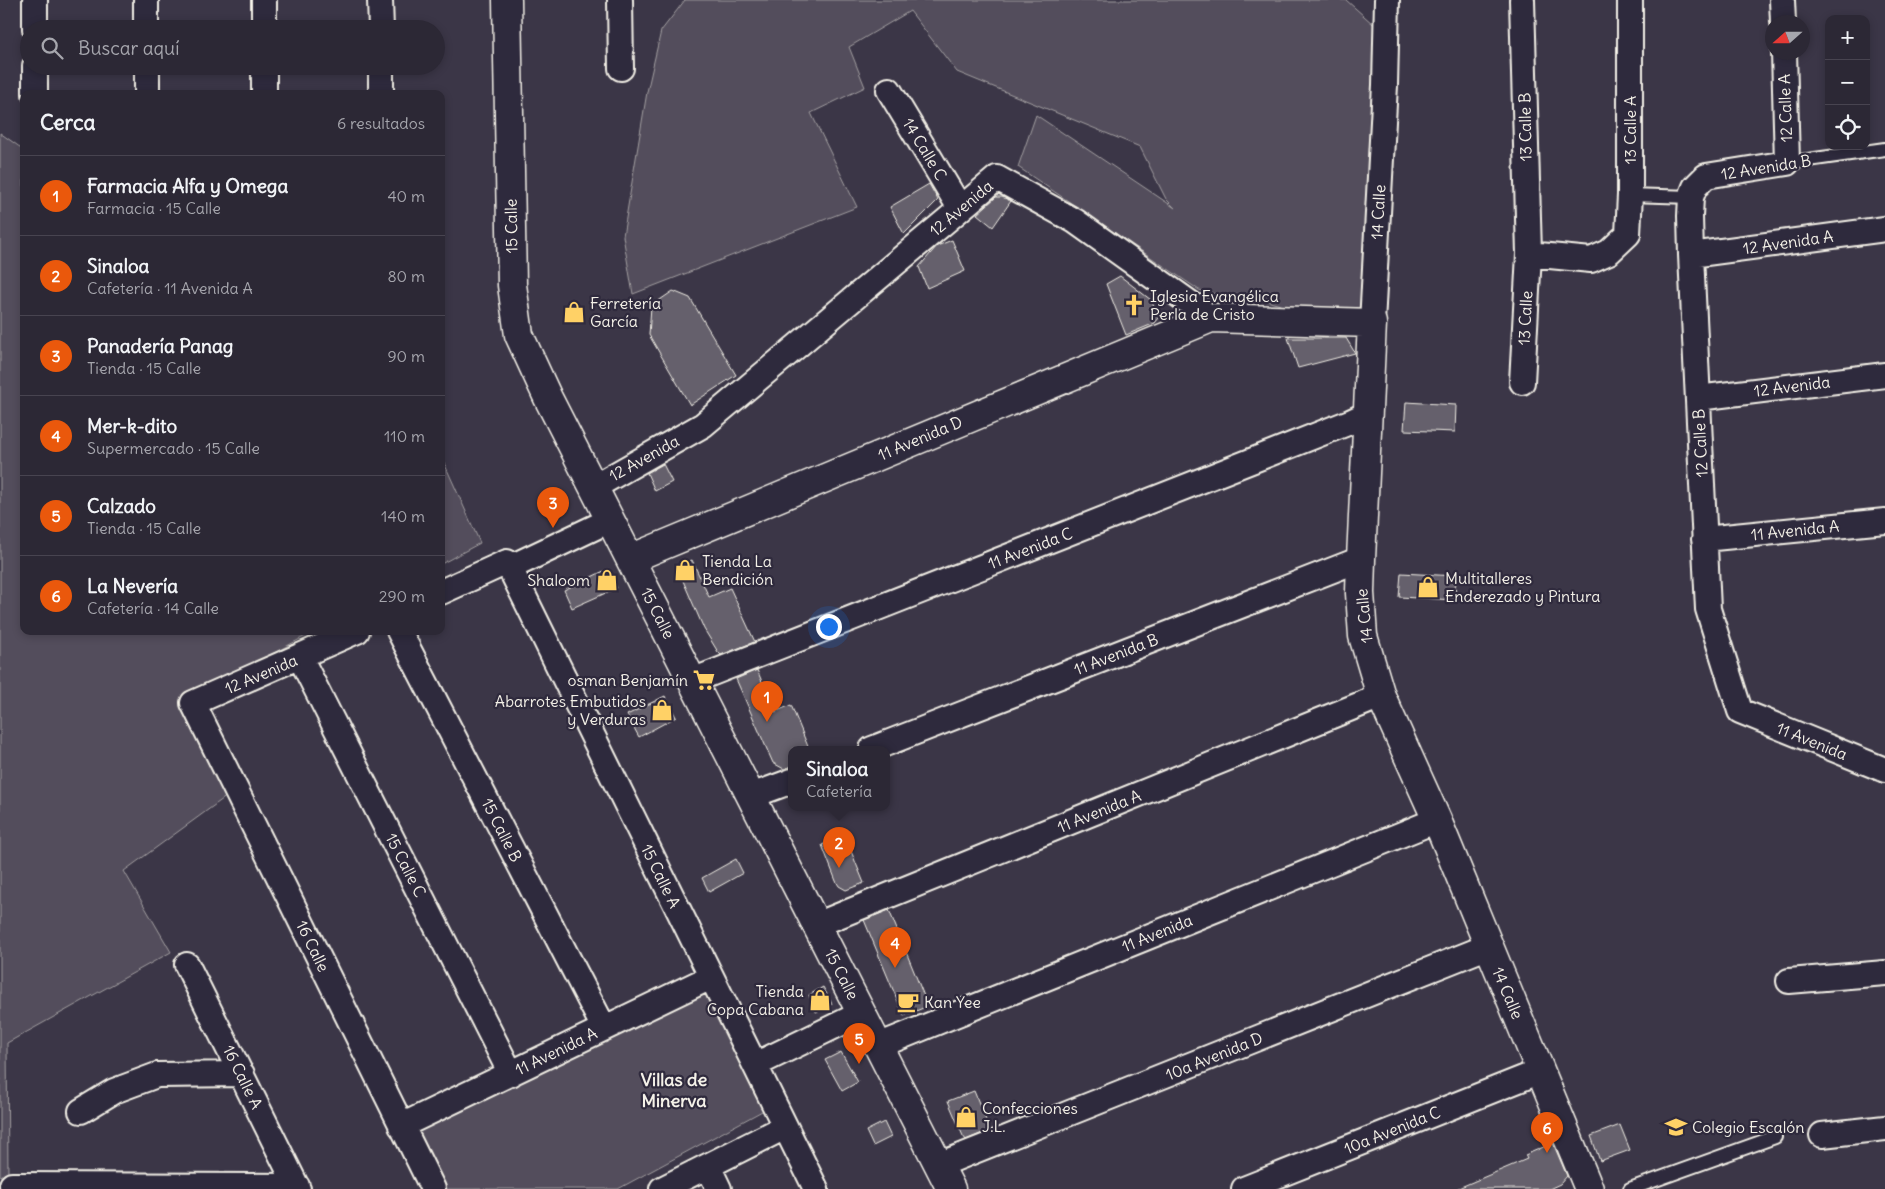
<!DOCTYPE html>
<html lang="es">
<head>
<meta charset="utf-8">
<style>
  :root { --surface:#2c2835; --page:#34303d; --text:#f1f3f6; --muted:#a6a6ad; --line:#484450; --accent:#ea580c }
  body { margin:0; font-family:Delius,sans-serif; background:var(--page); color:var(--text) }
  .controls { position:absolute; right:15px; top:15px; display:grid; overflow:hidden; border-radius:10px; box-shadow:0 2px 8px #0003 }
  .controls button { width:45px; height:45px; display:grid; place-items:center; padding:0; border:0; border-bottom:1px solid var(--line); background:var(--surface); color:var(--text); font:25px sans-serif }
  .compass { position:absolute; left:1765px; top:15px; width:45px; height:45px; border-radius:50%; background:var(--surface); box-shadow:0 2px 8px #0003; rotate:249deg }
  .you { position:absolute; left:828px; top:626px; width:18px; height:18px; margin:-12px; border:4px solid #fff; border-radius:50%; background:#1a73e8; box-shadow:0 0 0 8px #1a73e833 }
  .badge { display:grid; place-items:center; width:32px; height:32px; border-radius:50%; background:var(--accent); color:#fff; font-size:16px; font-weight:700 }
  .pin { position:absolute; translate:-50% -41px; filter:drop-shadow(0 1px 2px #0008) }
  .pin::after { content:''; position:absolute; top:26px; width:18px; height:15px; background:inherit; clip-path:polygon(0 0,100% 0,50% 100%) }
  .popup { position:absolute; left:788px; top:746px; width:102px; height:65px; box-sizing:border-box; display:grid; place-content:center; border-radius:10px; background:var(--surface); filter:drop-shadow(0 1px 4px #0005); font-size:16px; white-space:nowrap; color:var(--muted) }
  .popup b { font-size:19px; color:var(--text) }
  .popup::after { content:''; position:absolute; left:50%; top:100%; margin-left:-10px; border:10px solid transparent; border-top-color:var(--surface) }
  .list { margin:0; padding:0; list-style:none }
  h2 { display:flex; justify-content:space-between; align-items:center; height:65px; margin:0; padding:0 20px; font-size:21px }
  h2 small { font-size:16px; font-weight:400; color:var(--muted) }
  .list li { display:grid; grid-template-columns:32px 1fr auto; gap:15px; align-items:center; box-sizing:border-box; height:80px; padding:0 20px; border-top:1px solid var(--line) }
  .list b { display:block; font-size:19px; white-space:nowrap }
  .list p { margin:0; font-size:16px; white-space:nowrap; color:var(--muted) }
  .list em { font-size:16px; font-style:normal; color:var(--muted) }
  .icon { flex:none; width:28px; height:28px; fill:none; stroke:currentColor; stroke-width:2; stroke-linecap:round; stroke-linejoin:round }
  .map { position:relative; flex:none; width:1885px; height:1189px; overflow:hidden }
  .search { position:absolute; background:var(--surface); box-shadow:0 2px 8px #0003; left:20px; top:20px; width:425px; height:55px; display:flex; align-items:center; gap:12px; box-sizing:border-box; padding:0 18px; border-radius:28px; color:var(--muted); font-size:19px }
  .panel { position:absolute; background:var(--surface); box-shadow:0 2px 8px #0003; left:20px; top:90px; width:425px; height:545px; border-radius:10px }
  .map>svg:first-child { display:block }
  .green { fill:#534e5c; stroke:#a4a0a2 }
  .building { fill:#65616c; stroke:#f4f1e8 }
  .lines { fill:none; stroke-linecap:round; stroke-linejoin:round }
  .service-casing { stroke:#f4f1e8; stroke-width:16 }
  .minor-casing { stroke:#f4f1e8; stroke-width:28 }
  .tertiary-casing { stroke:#f4f1e8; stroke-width:31 }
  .service { stroke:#2f2a3d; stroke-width:12 }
  .minor { stroke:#2f2a3d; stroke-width:24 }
  .tertiary { stroke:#2f2a3d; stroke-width:28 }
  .labels { text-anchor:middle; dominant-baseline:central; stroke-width:4.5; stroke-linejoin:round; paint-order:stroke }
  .street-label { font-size:16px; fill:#f4f1e8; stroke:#2f2a3d }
  .poi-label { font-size:16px; fill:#f4f1e8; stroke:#2f2a3d; text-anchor:start }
  .neighbourhood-label { font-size:18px; font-weight:bold; fill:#f4f1e8; stroke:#2f2a3d }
</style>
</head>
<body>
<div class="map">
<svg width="1885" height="1189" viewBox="0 0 1885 1189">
  <rect width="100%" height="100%" fill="#3b3647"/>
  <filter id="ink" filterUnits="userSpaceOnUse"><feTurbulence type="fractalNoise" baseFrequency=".02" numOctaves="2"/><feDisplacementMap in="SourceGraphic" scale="10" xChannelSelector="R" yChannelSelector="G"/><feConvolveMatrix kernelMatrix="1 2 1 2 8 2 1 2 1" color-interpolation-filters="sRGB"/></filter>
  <g filter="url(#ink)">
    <!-- green -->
    <path class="green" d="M685,0H1346L1382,32L1366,309L1338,321L1241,294L1244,301L1199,290L1018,167L1036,115L1175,208L1166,199L1140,147L957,72L910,11L849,47L865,87L811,113L857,207L633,294L623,236L647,92L661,31Z
      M0,133L24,150V631H315L186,700L238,788L124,871L171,952L7,1043L8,1176H0Z
      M441,456L480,543L441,564Z
      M701,985L764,1110L618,1189H444L412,1129Z"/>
    <!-- building -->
    <path class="building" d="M929,184L938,200L904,234L890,207Z
      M996,197H1002L1011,201L993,227L977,214Z
      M952,240L965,271L927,288L919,267L937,246Z
      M1120,276L1151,300L1159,318L1155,323L1126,335L1106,284Z
      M673,291L690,298L736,375L690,405L649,335L651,306Z
      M1288,338H1346L1355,353L1298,368Z
      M1406,402L1456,405L1455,432L1404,430Z
      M663,464L672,482L655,491L647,473Z
      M692,560L709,597L730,588L755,642L721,655L718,652L704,629L677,567Z
      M608,569L617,588L572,608L564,590Z
      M1401,573L1456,576L1455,600L1399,597Z
      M757,670L775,712L791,705L809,749H792V766L784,769L773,763L736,679Z
      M665,696L676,717L639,737L627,715Z
      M844,834L864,883L846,890L839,886L836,881L822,845Z
      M736,859L743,873L709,892L702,878Z
      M889,910L928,1006L904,1016L864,920Z
      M823,987L832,1004L816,1012L809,995Z
      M841,1052L858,1082L842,1091L825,1060Z
      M974,1091L990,1130L966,1140L963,1136L948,1101Z
      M884,1122L891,1137L873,1146L866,1131Z
      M1620,1125L1630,1150L1600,1161L1591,1136Z
      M1553,1143L1567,1176L1560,1184L1549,1189H1456L1527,1159L1525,1155Z"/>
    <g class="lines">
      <!-- service casing -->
      <g class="service-casing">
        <path id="service" d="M1787,163L1885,149
          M1630,195L1691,197
          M1630,1189L1775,1137"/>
      </g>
      <!-- minor casing -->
      <g class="minor-casing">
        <path id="minor" d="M35,0V29
          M146,0V29
          M264,0V29
          M380,0L381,29
          M620,0L621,68
          M1782,0L1783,22
          M1784,52L1787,163L1706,176L1695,187L1691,197L1690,216L1691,255L1708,609L1740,711L1885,770
          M35,66V94
          M147,66V94
          M264,66V94
          M381,66V94
          M889,90L960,208
          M1529,254L1591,260L1609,252L1628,234L1630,195V0
          M1691,255L1885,229
          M1372,323L1385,85L1387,0
          M1522,382L1529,254L1522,0
          M1698,398L1885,375
          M594,487L703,425L997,178L1075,221L1211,318
          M1704,539L1885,521
          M509,568L610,520
          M441,592L507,562L816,1189
          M357,631L193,703L433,1189
          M399,631L604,1028
          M300,657L511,1074
          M692,681L1350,422L1367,414
          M872,749L1361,559
          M751,796L792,781
          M816,925L1381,696
          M187,965L298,1189
          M1789,981L1885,973
          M878,1046L1437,820
          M755,1065L862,1013
          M81,1111L114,1091L157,1075L242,1074
          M401,1126L711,977
          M1822,1135L1885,1128
          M939,1165L1489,946
          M708,1166L719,1189
          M12,1185L297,1186
          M662,1189L785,1127
          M1244,1189L1541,1071"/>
      </g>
      <!-- tertiary casing -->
      <g class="tertiary-casing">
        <path id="tertiary" d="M507,0L512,285L519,335L548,398L951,1189
          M630,559L1211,318L1372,323L1361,559L1360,593L1363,636L1381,696L1437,820L1589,1189"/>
      </g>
      <!-- service -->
      <use href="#service" class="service"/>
      <!-- minor -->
      <use href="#minor" class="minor"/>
      <!-- tertiary -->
      <use href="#tertiary" class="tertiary"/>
    </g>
  </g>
  <!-- icons -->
  <defs>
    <g id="church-bare" transform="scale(1.725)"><path d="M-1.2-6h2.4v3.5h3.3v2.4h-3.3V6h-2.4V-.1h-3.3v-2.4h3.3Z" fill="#ffd166" stroke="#2f2a3d" stroke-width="2.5" paint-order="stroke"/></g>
    <g id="shop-bare" transform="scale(1.725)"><path d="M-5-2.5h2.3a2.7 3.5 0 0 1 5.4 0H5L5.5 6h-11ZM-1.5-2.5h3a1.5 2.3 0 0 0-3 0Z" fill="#ffd166" stroke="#2f2a3d" stroke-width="2.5" paint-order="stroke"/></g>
    <g id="supermarket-bare" transform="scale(1.725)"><path d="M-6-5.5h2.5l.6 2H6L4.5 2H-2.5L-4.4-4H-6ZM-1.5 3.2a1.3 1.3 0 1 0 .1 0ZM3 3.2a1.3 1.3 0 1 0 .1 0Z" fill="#ffd166" stroke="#2f2a3d" stroke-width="2.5" paint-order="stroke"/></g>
    <g id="cafe-bare" transform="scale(1.725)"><path d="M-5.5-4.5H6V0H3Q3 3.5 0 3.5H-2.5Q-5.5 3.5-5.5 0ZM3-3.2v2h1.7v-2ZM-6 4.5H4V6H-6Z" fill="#ffd166" stroke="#2f2a3d" stroke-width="2.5" paint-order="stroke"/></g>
    <g id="school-bare" transform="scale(1.725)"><path d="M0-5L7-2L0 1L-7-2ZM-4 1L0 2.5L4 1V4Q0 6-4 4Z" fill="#ffd166" stroke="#2f2a3d" stroke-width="2.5" paint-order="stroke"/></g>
  </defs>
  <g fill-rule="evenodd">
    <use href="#church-bare" x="1134" y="305"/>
    <use href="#shop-bare" x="574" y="312"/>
    <use href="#shop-bare" x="685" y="570"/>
    <use href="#shop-bare" x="607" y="580"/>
    <use href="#shop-bare" x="1428" y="587"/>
    <use href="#supermarket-bare" x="704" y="680"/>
    <use href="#shop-bare" x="662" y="710"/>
    <use href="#shop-bare" x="820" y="1000"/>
    <use href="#cafe-bare" x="908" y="1002"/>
    <use href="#shop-bare" x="966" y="1117"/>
    <use href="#school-bare" x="1676" y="1127"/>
  </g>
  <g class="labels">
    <!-- street labels -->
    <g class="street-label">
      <text transform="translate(1785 108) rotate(-92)">12 Calle A</text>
      <text transform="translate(1525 127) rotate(-91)">13 Calle B</text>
      <text transform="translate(1630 130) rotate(-90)">13 Calle A</text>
      <text transform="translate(925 149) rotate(59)">14 Calle C</text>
      <text transform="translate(1766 167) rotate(-9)">12 Avenida B</text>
      <text transform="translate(961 208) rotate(-40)">12 Avenida</text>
      <text transform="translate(1378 212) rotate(-87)">14 Calle</text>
      <text transform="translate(511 226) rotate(-91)">15 Calle</text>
      <text transform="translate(1788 242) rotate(-8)">12 Avenida A</text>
      <text transform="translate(1525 318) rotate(-87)">13 Calle</text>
      <text transform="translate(1792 386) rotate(-7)">12 Avenida</text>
      <text transform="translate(920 438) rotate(-23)">11 Avenida D</text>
      <text transform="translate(1700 443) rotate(-93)">12 Calle B</text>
      <text transform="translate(644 458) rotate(-29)">12 Avenida</text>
      <text transform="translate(1795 530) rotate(-6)">11 Avenida A</text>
      <text transform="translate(1030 548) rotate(-21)">11 Avenida C</text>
      <text transform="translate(658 613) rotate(63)">15 Calle</text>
      <text transform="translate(1364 616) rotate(-96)">14 Calle</text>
      <text transform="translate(1116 654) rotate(-21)">11 Avenida B</text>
      <text transform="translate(261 674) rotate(-23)">12 Avenida</text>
      <text transform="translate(1812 741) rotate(22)">11 Avenida</text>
      <text transform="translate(1099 811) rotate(-22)">11 Avenida A</text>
      <text transform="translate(502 830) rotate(63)">15 Calle B</text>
      <text transform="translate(406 865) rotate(63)">15 Calle C</text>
      <text transform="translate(661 876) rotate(64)">15 Calle A</text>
      <text transform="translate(1157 933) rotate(-22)">11 Avenida</text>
      <text transform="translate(313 946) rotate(64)">16 Calle</text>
      <text transform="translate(842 974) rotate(63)">15 Calle</text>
      <text transform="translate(1508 993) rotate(67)">14 Calle</text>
      <text transform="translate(556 1051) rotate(-26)">11 Avenida A</text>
      <text transform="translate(1214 1056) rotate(-22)">10a Avenida D</text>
      <text transform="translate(243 1077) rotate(64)">16 Calle A</text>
      <text transform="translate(1392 1130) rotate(-22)">10a Avenida C</text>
    </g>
    <!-- poi labels -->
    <g class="poi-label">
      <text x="1150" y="296">Iglesia Evangélica<tspan x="1150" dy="18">Perla de Cristo</tspan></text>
      <text x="590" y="303">Ferretería<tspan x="590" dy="18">García</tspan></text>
      <text x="702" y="561">Tienda La<tspan x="702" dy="18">Bendición</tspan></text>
      <text x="1445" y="578">Multitalleres<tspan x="1445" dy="18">Enderezado y Pintura</tspan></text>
      <text x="590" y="580" text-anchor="end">Shaloom</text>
      <text x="688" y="680" text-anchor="end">osman Benjamín</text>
      <text x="646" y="701" text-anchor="end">Abarrotes Embutidos<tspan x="646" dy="18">y Verduras</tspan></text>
      <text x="804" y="991" text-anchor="end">Tienda<tspan x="804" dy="18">Copa Cabana</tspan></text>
      <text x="924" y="1002">Kan Yee</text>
      <text x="982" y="1108">Confecciones<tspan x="982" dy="18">J.L.</tspan></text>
      <text x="1692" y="1127">Colegio Escalón</text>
    </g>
    <!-- neighbourhood labels -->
    <g class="neighbourhood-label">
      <text x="674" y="1079">Villas de<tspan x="674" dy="21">Minerva</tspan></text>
    </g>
  </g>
</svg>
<div class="controls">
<button>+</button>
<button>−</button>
<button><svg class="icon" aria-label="locate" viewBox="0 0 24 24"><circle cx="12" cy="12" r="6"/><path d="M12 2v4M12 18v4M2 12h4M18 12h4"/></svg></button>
</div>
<svg class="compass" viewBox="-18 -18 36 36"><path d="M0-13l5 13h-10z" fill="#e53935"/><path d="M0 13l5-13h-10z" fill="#a6a6ad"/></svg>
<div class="you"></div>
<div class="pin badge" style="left:767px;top:722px">1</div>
<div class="pin badge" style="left:839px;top:868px">2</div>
<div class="popup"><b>Sinaloa</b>Cafetería</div>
<div class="pin badge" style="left:553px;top:528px">3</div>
<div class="pin badge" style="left:895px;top:968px">4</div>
<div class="pin badge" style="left:859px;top:1064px">5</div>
<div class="pin badge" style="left:1547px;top:1153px">6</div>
<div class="search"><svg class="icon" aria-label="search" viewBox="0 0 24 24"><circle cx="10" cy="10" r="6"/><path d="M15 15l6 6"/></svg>Buscar aquí</div>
<section class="panel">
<h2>Cerca<small>6 resultados</small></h2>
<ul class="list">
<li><span class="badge">1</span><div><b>Farmacia Alfa y Omega</b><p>Farmacia · 15 Calle</p></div><em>40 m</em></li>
<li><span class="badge">2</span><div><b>Sinaloa</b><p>Cafetería · 11 Avenida A</p></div><em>80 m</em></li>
<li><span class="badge">3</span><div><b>Panadería Panag</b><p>Tienda · 15 Calle</p></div><em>90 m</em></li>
<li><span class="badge">4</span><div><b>Mer-k-dito</b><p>Supermercado · 15 Calle</p></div><em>110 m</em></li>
<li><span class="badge">5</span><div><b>Calzado</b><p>Tienda · 15 Calle</p></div><em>140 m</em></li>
<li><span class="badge">6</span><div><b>La Nevería</b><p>Cafetería · 14 Calle</p></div><em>290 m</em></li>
</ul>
</section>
</div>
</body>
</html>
